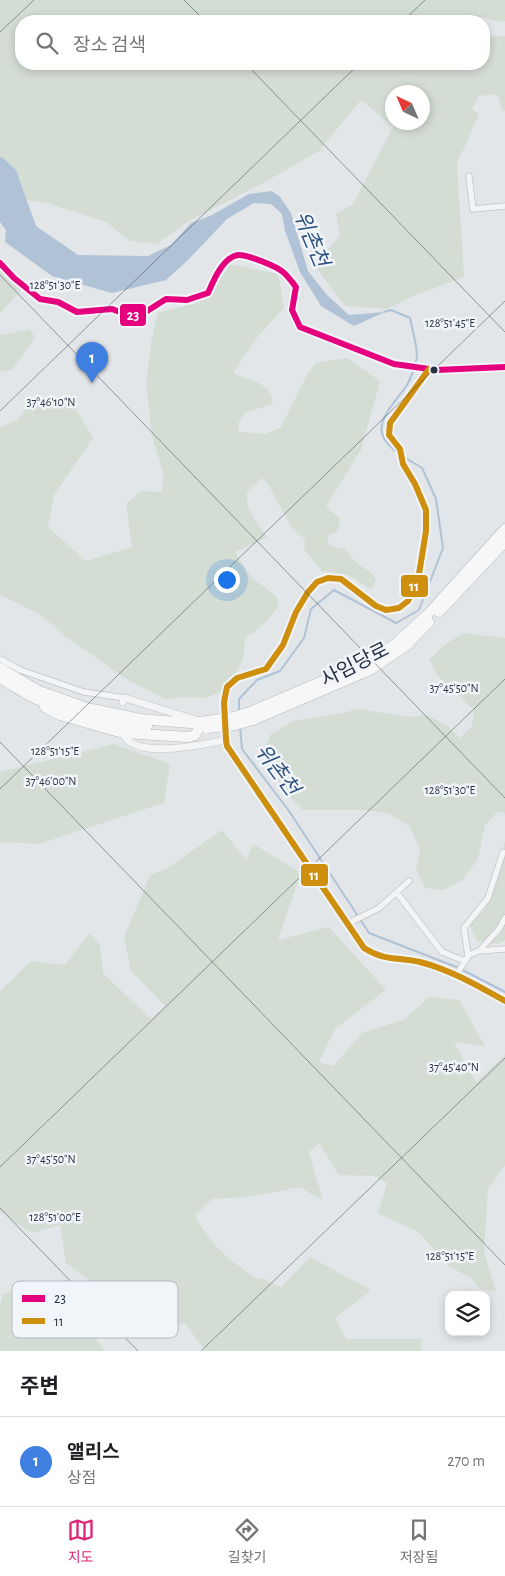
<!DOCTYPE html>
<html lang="ko">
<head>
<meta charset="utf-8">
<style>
  :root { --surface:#fff; --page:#f2f2f2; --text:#202124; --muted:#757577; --line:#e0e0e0; --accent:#db2777 }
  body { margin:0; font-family:"Alegreya Sans","Noto Sans KR",sans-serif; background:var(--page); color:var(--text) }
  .controls { position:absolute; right:15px; bottom:15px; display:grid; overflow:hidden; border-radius:10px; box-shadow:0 2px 8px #0003 }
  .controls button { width:45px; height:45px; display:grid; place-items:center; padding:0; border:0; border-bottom:1px solid var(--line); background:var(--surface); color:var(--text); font:25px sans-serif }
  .compass { position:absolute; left:385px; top:85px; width:45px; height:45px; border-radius:50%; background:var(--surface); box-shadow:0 2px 8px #0003; rotate:316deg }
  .you { position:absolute; left:226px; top:579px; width:18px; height:18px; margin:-12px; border:4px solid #fff; border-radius:50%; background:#1a73e8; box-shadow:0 0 0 8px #1a73e833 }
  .badge { display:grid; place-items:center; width:32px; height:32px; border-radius:50%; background:var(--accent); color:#fff; font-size:16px; font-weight:700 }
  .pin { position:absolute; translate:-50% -41px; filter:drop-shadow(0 1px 2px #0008) }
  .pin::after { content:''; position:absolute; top:26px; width:18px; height:15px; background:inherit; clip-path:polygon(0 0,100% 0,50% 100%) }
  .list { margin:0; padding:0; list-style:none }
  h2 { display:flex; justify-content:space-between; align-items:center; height:65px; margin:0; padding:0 20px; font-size:21px }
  h2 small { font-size:16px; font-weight:400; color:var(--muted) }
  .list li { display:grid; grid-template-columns:32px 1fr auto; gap:15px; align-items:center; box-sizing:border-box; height:90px; padding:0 20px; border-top:1px solid var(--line) }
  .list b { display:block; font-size:19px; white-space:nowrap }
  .list p { margin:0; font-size:16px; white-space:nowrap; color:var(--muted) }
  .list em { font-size:16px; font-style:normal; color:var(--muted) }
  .icon { flex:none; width:28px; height:28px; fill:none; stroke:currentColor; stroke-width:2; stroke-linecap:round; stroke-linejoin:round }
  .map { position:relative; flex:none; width:505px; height:1351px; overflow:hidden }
  .search { position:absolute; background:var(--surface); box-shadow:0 2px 8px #0003; left:15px; right:15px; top:15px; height:55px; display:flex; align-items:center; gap:12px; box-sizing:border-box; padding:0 18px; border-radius:20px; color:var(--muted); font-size:19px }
  .sheet { height:155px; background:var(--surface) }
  nav { display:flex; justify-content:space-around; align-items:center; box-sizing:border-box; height:70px; border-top:1px solid var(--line); background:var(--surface); font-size:14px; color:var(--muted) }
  nav a { display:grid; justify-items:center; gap:2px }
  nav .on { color:var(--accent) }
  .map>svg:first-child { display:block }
  .green { fill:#d4ddd4; fill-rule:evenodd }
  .water { fill:#afc2d6 }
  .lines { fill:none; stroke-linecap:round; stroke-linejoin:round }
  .stream { stroke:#afc2d6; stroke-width:2 }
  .minor-casing { stroke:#c1c4c7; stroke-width:7 }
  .tertiary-casing { stroke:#c1c4c7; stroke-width:8 }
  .trunk-casing { stroke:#b5b9be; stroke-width:11 }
  .minor { stroke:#f3f4f6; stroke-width:5.5 }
  .tertiary { stroke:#f3f4f6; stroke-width:7 }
  .trunk { stroke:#f7f7f7; stroke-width:10 }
  .trunk-bridge-casing { stroke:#b5b9be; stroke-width:11; stroke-linecap:butt }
  .trunk-bridge { stroke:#f7f7f7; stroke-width:10 }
  .bus-1-casing { stroke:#f1f4f8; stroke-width:10 }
  .bus-2-casing { stroke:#f1f4f8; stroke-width:10 }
  .bus-1 { stroke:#e5007d; stroke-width:6 }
  .bus-2 { stroke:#ce8f0e; stroke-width:6 }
  .ticks { fill:none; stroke:#283345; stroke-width:1; stroke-opacity:0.45 }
  .bus-dot { fill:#283345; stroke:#f1f4f8; stroke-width:2 }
  .labels { text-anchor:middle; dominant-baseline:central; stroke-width:5; stroke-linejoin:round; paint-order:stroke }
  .street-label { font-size:20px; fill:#283345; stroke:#f1f4f8 }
  .water-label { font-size:21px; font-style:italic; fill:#2e527d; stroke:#f1f4f8 }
  .key { fill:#f1f4f8; stroke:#b5bac2; stroke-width:1 }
  .key-label { font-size:14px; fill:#283345 }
  .ticks-label { font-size:12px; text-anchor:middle; fill:#283345; stroke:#f1f4f8; stroke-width:5; stroke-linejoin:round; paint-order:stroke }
  .line-badge { stroke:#f1f4f8; stroke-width:2 }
  .badge-label { font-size:14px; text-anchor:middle; font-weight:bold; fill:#fff }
</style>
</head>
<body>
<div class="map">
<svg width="505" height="1351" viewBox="0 0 505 1351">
  <rect width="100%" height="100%" fill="#e3e6e9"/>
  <!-- green -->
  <path class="green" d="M0,0H505V21L501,22L482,17L480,21H21V64H484V37L505,36V111L502,109L497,94L479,96L472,109L479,114L457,164L464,277L413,296L387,309L345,306L314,265L340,236L336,214L353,204L393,127L361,100L319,151L265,182L189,221L157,244L130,241L106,222L50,204L27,200L16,170L2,157H0ZM392,92H422V122H392Z
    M0,264L22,290L0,313Z
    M228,264L278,274L284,308L258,336L233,373C249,380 271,382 273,404L245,413L238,424L239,432L266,434L281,427L308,373L316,363L347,358L380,381L361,450L326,506L340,519L338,531L329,535L327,542L334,547L345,549C349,553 352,558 356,562C363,569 373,570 376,581L371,589L348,575L322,571L304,549L305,539L292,529L268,484L262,478L247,492C245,509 257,523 267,537L235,552L251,577L277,597L278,607L263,625L245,638L244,656L237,671L223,691L205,698L185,697L165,699L128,680L66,637L41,615L0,595V428L4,425L16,421L33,402L54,396L71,401L93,438L54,495L48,527L86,561L132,547L126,504L141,491L162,492L163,472L152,436L146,383L151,343L158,313L196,303L215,287Z
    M30,329L35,338L12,370L0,372V335Z
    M463,633L505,638V814L498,811L485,825L478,859L462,880L444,890L425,888L416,870L420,850L410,827L390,814L366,810H303C289,796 265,773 266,750C266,746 269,740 270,735L293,721L327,716L359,709L408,717L427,715L448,726L460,738L472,726L474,710L437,675L429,660L442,647Z
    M114,744L170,764L164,803L39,844L0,842V772Z
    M222,830L246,860L253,844L301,873L278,940L329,927L386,990L335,1029L319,1062L333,1066L362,1033L405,1019L429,997L459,1000L485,1046L454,1042L476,1082L505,1055V1165L488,1189L484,1251L496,1292L481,1289L472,1279L449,1266L418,1232L378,1213L387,1183L374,1176L339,1175L319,1143L309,1152L323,1201L300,1187L250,1197L212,1199L195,1216C211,1245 230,1261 257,1279L262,1278L281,1287L310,1257L371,1290L335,1318L346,1339H421V1351H205L185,1323L153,1329L113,1331L109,1295L66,1263L60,1225L32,1233L0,1212V991L31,961L65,965L90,933L100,945L103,973L151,1019L165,1006L131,971L124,937L150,875L166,869Z
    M505,841V940L497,944L477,941L470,925L486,908Z
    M29,1283L76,1295L93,1335L105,1351H0V1304L3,1294Z"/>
  <!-- water -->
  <path class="water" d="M0,157H2L16,170L36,226L78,255L148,256L171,245L191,223L210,216L249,194L272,191L280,197L291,213L308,271L327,295L349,315L385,312L354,326L321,306L300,272L285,231L282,214L271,204L254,203L227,219L189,259L166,280L112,293L52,276L5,242L6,230L0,222Z"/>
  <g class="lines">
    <!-- stream -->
    <path class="stream" d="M384,312L391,310L410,318C412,328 417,345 417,356C416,364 411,378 407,385C390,410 363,430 400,454
      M239,711V699L257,680L280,671L304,638L311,609L334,590L396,623L419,610L443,548L436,499L422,468L404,457
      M240,726L242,749L289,811L369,933L459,968L505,992"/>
    <!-- minor casing -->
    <g class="minor-casing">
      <path id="minor" d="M469,176L473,209L505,206
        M0,263L14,278L40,299L58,302L77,312L112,309L130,316L144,313L166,299L187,300L208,293C213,282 219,267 229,259C232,257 235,255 239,255C248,255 276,266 283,272C288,276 292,282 296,287L292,310L300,327L394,364L436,370L505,367
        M0,659L20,670L84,692L125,698
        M226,740L224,702L227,687L237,678L266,669L283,645L296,612L308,592L317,582L328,578L341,579L376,606L386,610L399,608L408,601L419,574L426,531V510L415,484L403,464L400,449L389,435L390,423L429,369
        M397,893L442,952L465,961
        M347,924L379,908L409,881
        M479,951L505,949
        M468,956L464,928L488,898L503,852
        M456,975L469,955L479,951L499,929L505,918"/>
    </g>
    <!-- tertiary casing -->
    <g class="tertiary-casing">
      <path id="tertiary" d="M123,702L125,698L196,720
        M123,731C129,762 204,744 226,740L227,746L364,948C384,961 398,957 420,962C451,970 478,986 505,1001"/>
    </g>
    <!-- trunk casing -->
    <g class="trunk-casing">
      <path id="trunk" d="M439,612L505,542
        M0,668L39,691L87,708L140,719L190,723L208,721
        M0,678C11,684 22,692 34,698C66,713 111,723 147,726
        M45,707L60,715L123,733L189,737L195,735L199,728
        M250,712L370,661L394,645L428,614L505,529
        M253,720L370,670L407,645L429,622"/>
    </g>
    <!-- minor -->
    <use href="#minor" class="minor"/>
    <!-- tertiary -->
    <use href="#tertiary" class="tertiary"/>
    <!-- trunk -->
    <use href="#trunk" class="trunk"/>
    <!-- trunk-bridge casing -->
    <g class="trunk-bridge-casing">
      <path id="trunk-bridge" d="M208,721L234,717L250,712
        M207,728L235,725L253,720"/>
    </g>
    <!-- trunk-bridge -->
    <use href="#trunk-bridge" class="trunk-bridge"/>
    <!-- bus-1 casing -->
    <g class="bus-1-casing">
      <path id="bus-1" d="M0,263L14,278L40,299L58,302L77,312L112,309L130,316L144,313L166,299L187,300L208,293C213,282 219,267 229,259C232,257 235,255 239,255C248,255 276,266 283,272C288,276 292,282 296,287L292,310L300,327L394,364L436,370L505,367"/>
    </g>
    <!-- bus-2 casing -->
    <g class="bus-2-casing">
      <path id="bus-2" d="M429,369L390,423L389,435L400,449L403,464L415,484L426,510V531L419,574L408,601L399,608L386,610L376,606L341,579L328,578L317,582L308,592L296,612L283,645L266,669L237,678L227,687L224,702L226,740L227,746L364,948C384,961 398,957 420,962C451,970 478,986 505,1001"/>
    </g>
    <!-- bus-1 -->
    <use href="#bus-1" class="bus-1"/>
    <!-- bus-2 -->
    <use href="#bus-2" class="bus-2"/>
  </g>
  <!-- ticks -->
  <path class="ticks" d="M184,0L205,21M403,21L425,0M0,32L34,0M246,64L505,332M0,275L505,798M0,411L359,64M0,742L505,1265M0,789L505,301M0,1167L505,679M0,1208L138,1351M201,1351L505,1058"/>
  <!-- markers -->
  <circle class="bus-dot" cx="434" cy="370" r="4.5"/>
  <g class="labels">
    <!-- street labels -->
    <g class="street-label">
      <text transform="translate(355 665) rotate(-27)">사임당로</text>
    </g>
    <!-- water labels -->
    <g class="water-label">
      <text transform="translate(311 239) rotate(67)">위촌천</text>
      <text transform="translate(277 770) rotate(53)">위촌천</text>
    </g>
  </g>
  <!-- legend -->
  <rect x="12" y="1281" width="166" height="57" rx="8" class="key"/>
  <rect x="22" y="1295" width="23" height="7" fill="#e5007d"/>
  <rect x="22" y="1318" width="23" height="6" fill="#ce8f0e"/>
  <g class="key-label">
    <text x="54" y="1303">23</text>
    <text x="54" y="1326">11</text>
  </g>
  <g class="ticks-label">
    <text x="55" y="289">128°51'30"E</text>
    <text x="450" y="327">128°51'45"E</text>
    <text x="51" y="406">37°46'10"N</text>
    <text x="454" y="692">37°45'50"N</text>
    <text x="55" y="755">128°51'15"E</text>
    <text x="51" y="785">37°46'00"N</text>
    <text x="450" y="794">128°51'30"E</text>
    <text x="454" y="1071">37°45'40"N</text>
    <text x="51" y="1163">37°45'50"N</text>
    <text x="55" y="1221">128°51'00"E</text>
    <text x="450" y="1260">128°51'15"E</text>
  </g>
  <g class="line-badge">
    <rect x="119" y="303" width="28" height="24" rx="5" fill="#e5007d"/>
    <rect x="400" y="574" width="29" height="24" rx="5" fill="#ce8f0e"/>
    <rect x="300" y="863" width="29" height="24" rx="5" fill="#ce8f0e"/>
  </g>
  <g class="badge-label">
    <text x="133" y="320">23</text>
    <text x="414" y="591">11</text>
    <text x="314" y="880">11</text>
  </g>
</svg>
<div class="controls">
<button><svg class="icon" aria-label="layers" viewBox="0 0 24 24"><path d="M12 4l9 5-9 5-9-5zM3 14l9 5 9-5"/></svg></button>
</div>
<svg class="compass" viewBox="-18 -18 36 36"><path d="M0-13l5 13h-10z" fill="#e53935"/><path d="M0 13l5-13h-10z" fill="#757577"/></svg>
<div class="you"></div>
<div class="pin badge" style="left:92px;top:383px;background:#3f7fe0">1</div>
<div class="search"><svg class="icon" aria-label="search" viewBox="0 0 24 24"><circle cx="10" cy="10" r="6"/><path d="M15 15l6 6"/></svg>장소 검색</div>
</div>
<section class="sheet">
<h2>주변<small></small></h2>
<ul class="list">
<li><span class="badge" style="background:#3f7fe0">1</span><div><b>앨리스</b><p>상점</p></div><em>270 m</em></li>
</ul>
</section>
<nav>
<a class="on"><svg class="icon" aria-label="map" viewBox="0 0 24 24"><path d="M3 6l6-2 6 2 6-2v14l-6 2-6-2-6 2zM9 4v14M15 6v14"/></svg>지도</a>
<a><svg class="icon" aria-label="directions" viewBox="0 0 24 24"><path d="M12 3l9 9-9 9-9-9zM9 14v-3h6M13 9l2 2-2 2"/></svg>길찾기</a>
<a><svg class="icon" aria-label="saved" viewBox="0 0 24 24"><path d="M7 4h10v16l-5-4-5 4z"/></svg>저장됨</a>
</nav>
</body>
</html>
